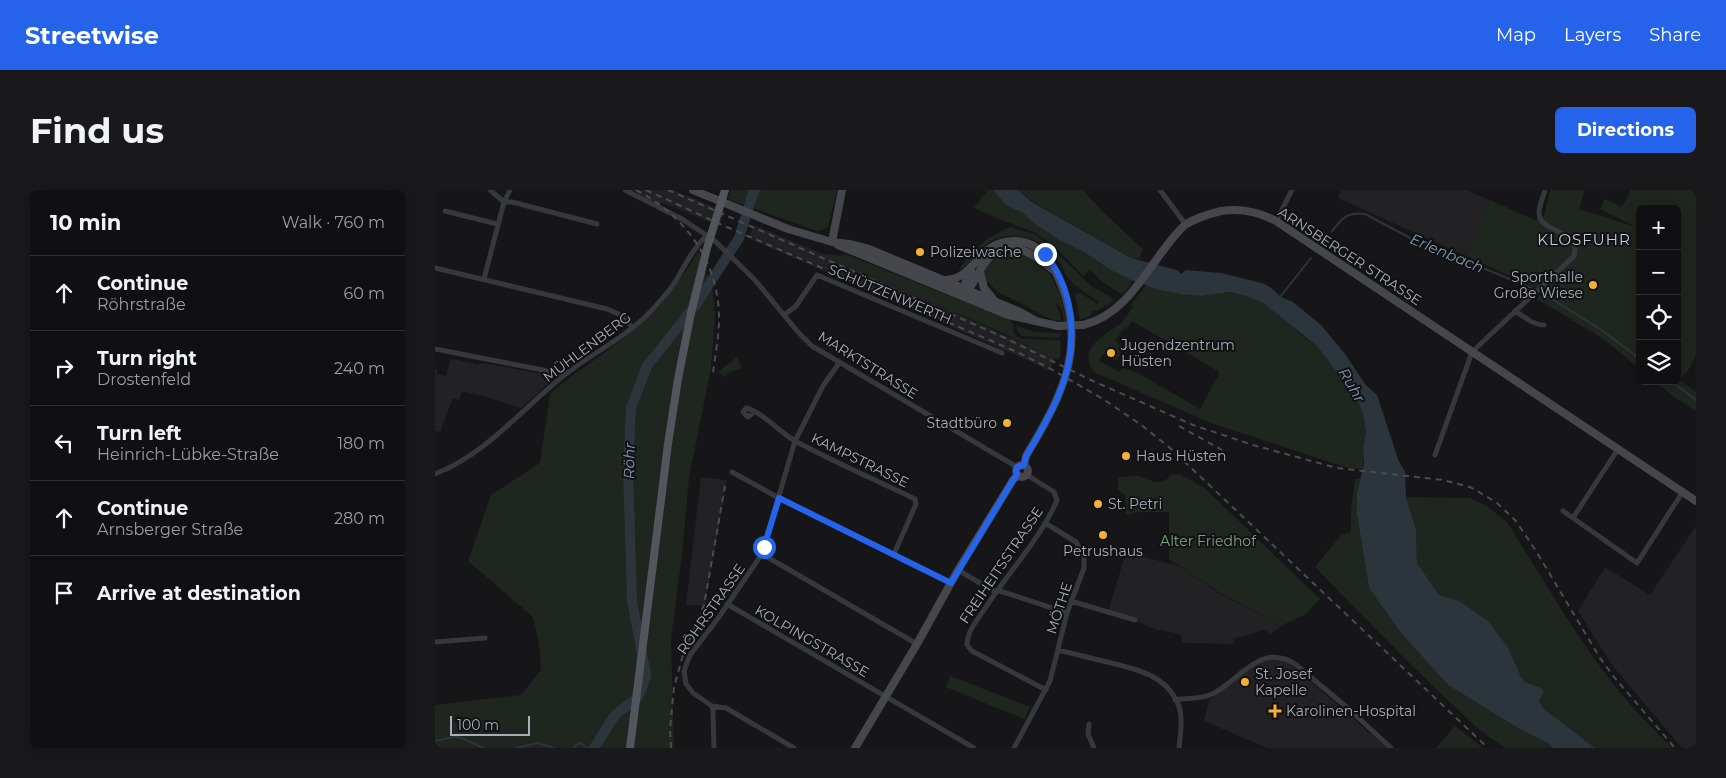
<!DOCTYPE html>
<html lang="en">
<head>
<meta charset="utf-8">
<style>
  :root { --surface:#101012; --page:#19191b; --text:#f1f3f6; --muted:#9c9d9f; --line:#303032; --accent:#2563eb }
  body { margin:0; font-family:Montserrat,sans-serif; background:var(--page); color:var(--text) }
  .controls { position:absolute; right:15px; top:15px; display:grid; overflow:hidden; border-radius:8px; box-shadow:0 2px 12px #0003 }
  .controls button { width:45px; height:45px; display:grid; place-items:center; padding:0; border:0; border-bottom:1px solid var(--line); background:var(--surface); color:var(--text); font:25px sans-serif }
  .scale { position:absolute; left:15px; bottom:12px; width:80px; box-sizing:border-box; padding-left:5px; border:2px solid #a8adb8; border-top:0; font-size:14px; line-height:18px; white-space:nowrap; color:#a8adb8; -webkit-text-stroke:4px #111113; paint-order:stroke }
  .stop { position:absolute; width:15px; height:15px; margin:-11px; border:4px solid #2563eb; border-radius:50%; background:#fff }
  .stop.end { background:#2563eb; border-color:#fff; box-shadow:0 1px 5px #0008 }
  .list { margin:0; padding:0; list-style:none }
  h2 { display:flex; justify-content:space-between; align-items:center; height:65px; margin:0; padding:0 20px; font-size:21px }
  h2 small { font-size:16px; font-weight:400; color:var(--muted) }
  .list li { display:grid; grid-template-columns:32px 1fr auto; gap:15px; align-items:center; box-sizing:border-box; height:75px; padding:0 20px; border-top:1px solid var(--line) }
  .list b { display:block; font-size:19px; white-space:nowrap }
  .list p { margin:0; font-size:16px; white-space:nowrap; color:var(--muted) }
  .list em { font-size:16px; font-style:normal; color:var(--muted) }
  .icon { flex:none; width:28px; height:28px; fill:none; stroke:currentColor; stroke-width:2; stroke-linecap:round; stroke-linejoin:round }
  .map { position:relative; flex:none; width:1261px; height:558px; overflow:hidden; border-radius:8px }
  header { display:flex; align-items:center; gap:30px; box-sizing:border-box; height:70px; padding:0 25px; background:var(--accent); color:#fff }
  header strong { font-size:24px }
  nav { display:flex; gap:28px; margin-inline-start:auto; font-size:18px }
  .intro { display:flex; align-items:center; justify-content:space-between; box-sizing:border-box; height:120px; padding:0 30px }
  h1 { margin:0; font-size:35px }
  .button { padding:12px 22px; border-radius:8px; background:var(--accent); color:#fff; font-size:18px; font-weight:700 }
  main { display:flex; gap:30px; padding:0 30px }
  aside { flex:1; background:var(--surface); border-radius:8px; box-shadow:0 2px 12px #0003 }
  .map>svg:first-child { display:block }
  .built { fill:#222225 }
  .green { fill:#1e261f; fill-rule:evenodd }
  .water { fill:#2c353c }
  .lines { fill:none; stroke-linecap:round; stroke-linejoin:round }
  .stream { stroke:#2c353c; stroke-width:2 }
  .river { stroke:#2c353c; stroke-width:10 }
  .street { stroke:#37383d; stroke-width:5 }
  .secondary { stroke:#45474d; stroke-width:8 }
  .primary { stroke:#53555c; stroke-width:8 }
  .rail { stroke:#4a4c52; stroke-width:2; stroke-dasharray:6 5; stroke-linecap:butt }
  .secondary-bridge { stroke:#45474d; stroke-width:8 }
  .primary-bridge { stroke:#53555c; stroke-width:8 }
  .route { stroke:#2563eb; stroke-width:6 }
  .poi-dot { fill:#f2b134; stroke:#111113; stroke-width:2 }
  .labels { text-anchor:middle; dominant-baseline:central; stroke-width:4; stroke-linejoin:round; paint-order:stroke }
  .poi-label { font-size:14px; fill:#a8adb8; stroke:#111113; text-anchor:start }
  .street-label { font-size:14px; fill:#a8adb8; stroke:#111113 }
  .park-label { font-size:14px; fill:#7fa381; stroke:#111113 }
  .neighbourhood-label { font-size:15px; letter-spacing:1px; fill:#c9ccd4; stroke:#111113 }
  .water-label { font-size:15px; font-style:italic; fill:#7f9bb3; stroke:#111113 }
</style>
</head>
<body>
<header>
<strong>Streetwise</strong>
<nav><a>Map</a><a>Layers</a><a>Share</a></nav>
</header>
<div class="intro"><h1>Find us</h1><a class="button">Directions</a></div>
<main>
<aside>
<h2>10 min<small>Walk · 760 m</small></h2>
<ul class="list">
<li><svg class="icon" aria-label="ahead" viewBox="0 0 24 24"><path d="M12 20V5M6 11l6-6 6 6"/></svg><div><b>Continue</b><p>Röhrstraße</p></div><em>60 m</em></li>
<li><svg class="icon" aria-label="right" viewBox="0 0 24 24"><path d="M7 20v-9h11M14 6l5 5-5 5"/></svg><div><b>Turn right</b><p>Drostenfeld</p></div><em>240 m</em></li>
<li><svg class="icon" aria-label="left" viewBox="0 0 24 24"><path d="M17 20v-9H6M10 6l-5 5 5 5"/></svg><div><b>Turn left</b><p>Heinrich-Lübke-Straße</p></div><em>180 m</em></li>
<li><svg class="icon" aria-label="ahead" viewBox="0 0 24 24"><path d="M12 20V5M6 11l6-6 6 6"/></svg><div><b>Continue</b><p>Arnsberger Straße</p></div><em>280 m</em></li>
<li><svg class="icon" aria-label="arrive" viewBox="0 0 24 24"><path d="M6 21V4h12l-3 4 3 4H6"/></svg><div><b>Arrive at destination</b></div></li>
</ul>
</aside>
<div class="map">
<svg width="1261" height="558" viewBox="0 0 1261 558">
  <rect width="100%" height="100%" fill="#161618"/>
  <!-- built -->
  <path class="built" d="M197,0H239L290,22L284,36L229,13H221Z
    M906,0H1031L1055,10L1031,66L903,8Z
    M319,35L438,85L620,168L615,181L581,165L313,48Z
    M16,169L42,174L48,173L113,185L116,189V191L86,218L48,206L27,201L24,210L18,208L5,242L0,241V179L3,180L2,184L11,186Z
    M266,287L292,290L270,415H251Z
    M1261,336V558H1247L1177,475L1143,421L1170,377L1215,405Z
    M690,365L705,366L744,376L785,404L848,435L835,444L829,440L798,449V454L747,453V447L745,444L719,439L674,419Z
    M839,469L853,472L952,558H832L769,531L774,510L816,476L827,472Z"/>
  <!-- green -->
  <path class="green" d="M296,0H313L311,13L318,17L326,0H402L393,37L384,41L379,40L293,9Z
    M549,0H558L571,15L588,23L597,32L624,50L649,62L674,79L698,91L688,105L666,91L655,79L648,86L623,60L601,43L559,27L539,18L551,2Z
    M583,0H648L667,21L708,59L704,69L696,68L597,11Z
    M1115,0H1150L1144,19L1201,37L1165,19L1170,9L1187,17L1196,0H1261V165L1254,179L1245,190L1261,202V221L1239,207L1220,191H1242V19H1205V179L1167,148L1102,109L1110,99L1097,96L1031,66L1055,10L1100,30L1109,26Z
    M576,37L601,45L617,58L656,96L675,107L679,111L661,121L659,120L655,126L645,130L640,104L646,103L662,114L664,112C655,105 641,98 634,89C628,82 626,73 620,66C605,48 580,40 558,50C544,58 537,72 524,81C531,62 558,43 576,37Z
    M264,61L278,102L280,124L276,178L254,287L248,355L236,450L239,558H0V515L86,505L106,480L104,453L98,427L33,371L56,305L105,273L115,204C141,181 171,163 198,141C226,119 245,90 264,61Z
    M583,61C615,74 626,98 631,131H629L627,120L622,113L621,116L625,123L626,131C610,129 602,122 589,115C576,107 563,106 555,93L549,92C545,71 565,62 583,61Z
    M385,63L404,66L410,64L575,130L578,135L579,143L582,147L587,149L624,150L626,152L625,167L623,170L570,144Z
    M711,95L726,100L766,106L795,102L811,106L828,113L852,131L865,144L882,156L923,211L928,224L931,241L928,260V279L913,278L776,233L659,182C641,159 670,145 686,133C691,128 694,122 698,117L696,115ZM697,131L783,181L784,184L765,219L703,183L687,178L685,182L664,171L668,164L682,171L688,158L680,151L688,139L692,138Z
    M582,136L599,142L626,143V145L624,148L587,146L582,141Z
    M302,167L307,178L295,182L289,187L283,182Z
    M745,284L769,298L779,307L885,409L871,424L848,435L785,403L734,369V322C720,323 704,320 691,325L690,305L683,299V287C689,287 697,285 703,286C716,289 724,299 736,285Z
    M920,289H926L922,303V324L934,398L966,443L1013,495L1083,538L1113,553L1118,558H1070L1040,536L971,470L880,377L906,345L916,342V321Z
    M971,307L1035,308L1052,316L1072,332C1122,411 1167,495 1238,558H1160L1109,519L1104,511L1106,498L1090,492L1086,487L1074,459L1024,411L1004,405L982,373L981,339Z
    M515,486L595,517L589,529L511,497Z
    M1020,536L1048,558H1001Z"/>
  <!-- water -->
  <path class="water" d="M313,0H326L318,18L311,13Z
    M558,0H583L597,12L696,68L742,80L746,84L751,80L786,83L827,93L835,97L846,107L858,112L886,135L910,164L930,194L942,205L964,272L970,281L971,307L981,339L982,373L1004,405L1024,411L1053,431L1074,459L1086,487L1090,492L1106,498L1109,501L1104,511L1109,519L1160,558H1118L1113,553L1083,538L1013,495L966,443L934,398L922,324V303L929,274L928,260L931,241L928,224L923,211L882,156L828,113L811,106L795,102L766,106L746,104L725,100L696,90L674,79L649,62L624,50L597,32L588,23L571,15Z"/>
  <g class="lines">
    <!-- stream -->
    <path class="stream" d="M897,41C907,29 912,21 930,24L979,50L1104,101L1168,141L1205,169
      M845,107L876,68
      M1236,191L1261,210
      M0,551L19,547H24L49,558
      M82,558L103,553L118,558
      M138,558L141,555L145,553L153,558"/>
    <!-- river -->
    <path class="river" d="M159,558L180,525L202,508L207,499L211,485L197,411L193,279L196,218L212,176L262,113L304,48L319,0"/>
    <!-- street -->
    <path class="street" d="M55,0L69,12
      M190,0L247,29L280,51L320,90L363,142L377,156L582,277
      M725,0L751,35
      M69,12H77L162,34
      M10,21L62,34
      M841,31L857,0
      M0,78L172,119L186,125L198,138
      M49,89L69,12L75,0
      M1080,121C1089,127 1099,135 1109,135
      M349,125L361,116L382,85L567,163
      M0,159L108,180L118,183L125,188
      M319,222L313,227L308,222L311,218C328,222 346,244 362,252C401,273 441,290 480,309L481,314L459,364
      M1000,265L1037,162L1139,66C1147,40 1104,43 1104,23C1104,16 1108,7 1110,0
      M297,282L344,308L516,393
      M0,284C50,265 86,220 127,187C155,164 191,148 216,121C224,112 233,103 240,92C251,74 257,60 272,45
      M592,285L619,302L622,310C607,347 571,385 549,420C542,430 532,442 532,455L537,461L611,500
      M1128,321L1202,373L1247,303
      M1138,328L1183,259
      M327,364L482,454
      M523,380L560,402
      M562,400L632,423
      M636,411L700,430
      M292,414L539,558
      M0,452L50,448
      M623,460C639,464 656,468 672,472C701,479 735,485 745,520C748,532 745,546 744,558
      M740,510C751,508 765,509 775,505C804,493 823,451 860,474L914,519L956,558
      M277,516L278,521L279,558
      M654,534L653,544L659,558
      M359,558L291,518L277,516L258,503L251,494L249,481L255,465L284,427L327,364L360,251L388,196L404,173
      M579,558L615,491L632,423L649,378V366L641,352L610,333"/>
    <!-- secondary -->
    <path class="secondary" d="M258,0L353,39L397,52L414,54L434,59L585,122L601,131
      M397,52L407,0
      M403,55L573,125L623,136
      M545,82L549,98L558,109
      M511,90C542,88 543,50 580,51C600,51 612,65 620,81C656,152 628,204 591,266L589,275
      M529,104L530,94L536,80
      M530,105C538,95 542,84 549,74C569,44 597,62 617,79
      M648,135C687,126 707,88 730,58C736,50 742,42 750,35C760,28 774,24 786,21C805,18 824,22 841,31L1261,311
      M581 281a6 6 0 1 1 12 0a6 6 0 1 1-12 0Z
      M420,558L482,454L523,380L578,290L583,285"/>
    <!-- primary -->
    <path class="primary" d="M195,558L233,254L243,189L256,123"/>
    <!-- rail -->
    <path class="rail" d="M201,0C251,26 284,72 284,129C284,147 280,166 278,183
      M211,0L285,34L582,162L616,179L668,209L705,234L735,258L1053,558
      M233,0L568,147L658,191L758,235L818,255L902,278L1008,290L1035,297L1051,306L1062,313L1081,331L1101,361L1165,468L1179,487L1240,558
      M744,236L787,260
      M236,558L235,539L239,497L248,465L269,415L290,296"/>
    <!-- secondary-bridge -->
    <path class="secondary-bridge" d="M623,136L648,135"/>
    <!-- primary-bridge -->
    <path class="primary-bridge" d="M256,123L272,58L290,0"/>
  </g>
  <g class="lines">
    <!-- route -->
    <path class="route" d="M329,357L344,308L516,393L578,290L582,285L581,281L582,277L589,275L591,266C602,248 613,229 622,209C643,163 643,104 610,64"/>
  </g>
  <!-- markers -->
  <g class="poi-dot">
    <circle cx="485" cy="62" r="5"/>
    <circle cx="1158" cy="95" r="5"/>
    <circle cx="676" cy="163" r="5"/>
    <circle cx="572" cy="233" r="5"/>
    <circle cx="691" cy="266" r="5"/>
    <circle cx="663" cy="314" r="5"/>
    <circle cx="668" cy="345" r="5"/>
    <circle cx="810" cy="492" r="5"/>
    <path d="M837.5 513.5h5v5h5v5h-5v5h-5v-5h-5v-5h5z"/>
  </g>
  <g class="labels">
    <!-- poi labels -->
    <g class="poi-label">
      <text x="495" y="62">Polizeiwache</text>
      <text x="1148" y="87" text-anchor="end">Sporthalle<tspan x="1148" dy="16">Große Wiese</tspan></text>
      <text x="686" y="155">Jugendzentrum<tspan x="686" dy="16">Hüsten</tspan></text>
      <text x="562" y="233" text-anchor="end">Stadtbüro</text>
      <text x="701" y="266">Haus Hüsten</text>
      <text x="673" y="314">St. Petri</text>
      <text x="668" y="361" text-anchor="middle">Petrushaus</text>
      <text x="820" y="484">St. Josef<tspan x="820" dy="16">Kapelle</tspan></text>
      <text x="851" y="521">Karolinen-Hospital</text>
    </g>
    <!-- street labels -->
    <g class="street-label">
      <text transform="translate(915 66) rotate(33)">ARNSBERGER STRASSE</text>
      <text transform="translate(455 104) rotate(23)">SCHÜTZENWERTH</text>
      <text transform="translate(152 157) rotate(-37)">MÜHLENBERG</text>
      <text transform="translate(433 175) rotate(32)">MARKTSTRASSE</text>
      <text transform="translate(425 270) rotate(26)">KAMPSTRASSE</text>
      <text transform="translate(566 375) rotate(-56)">FREIHEITSSTRASSE</text>
      <text transform="translate(624 418) rotate(-72)">MÖTHE</text>
      <text transform="translate(276 419) rotate(-55)">RÖHRSTRASSE</text>
      <text transform="translate(377 451) rotate(30)">KOLPINGSTRASSE</text>
    </g>
    <!-- park labels -->
    <g class="park-label">
      <text x="773" y="351">Alter Friedhof</text>
    </g>
    <!-- neighbourhood labels -->
    <g class="neighbourhood-label">
      <text x="1149" y="49">KLOSFUHR</text>
    </g>
    <!-- water labels -->
    <g class="water-label">
      <text transform="translate(1012 63) rotate(23)">Erlenbach</text>
      <text transform="translate(917 195) rotate(60)">Ruhr</text>
      <text transform="translate(194 271) rotate(-89)">Röhr</text>
    </g>
  </g>
</svg>
<div class="controls">
<button>+</button>
<button>−</button>
<button><svg class="icon" aria-label="locate" viewBox="0 0 24 24"><circle cx="12" cy="12" r="6"/><path d="M12 2v4M12 18v4M2 12h4M18 12h4"/></svg></button>
<button><svg class="icon" aria-label="layers" viewBox="0 0 24 24"><path d="M12 4l9 5-9 5-9-5zM3 14l9 5 9-5"/></svg></button>
</div>
<div class="scale">100 m</div>
<div class="stop" style="left:329px;top:357px"></div>
<div class="stop end" style="left:610px;top:64px"></div>
</div>
</main>
</body>
</html>
